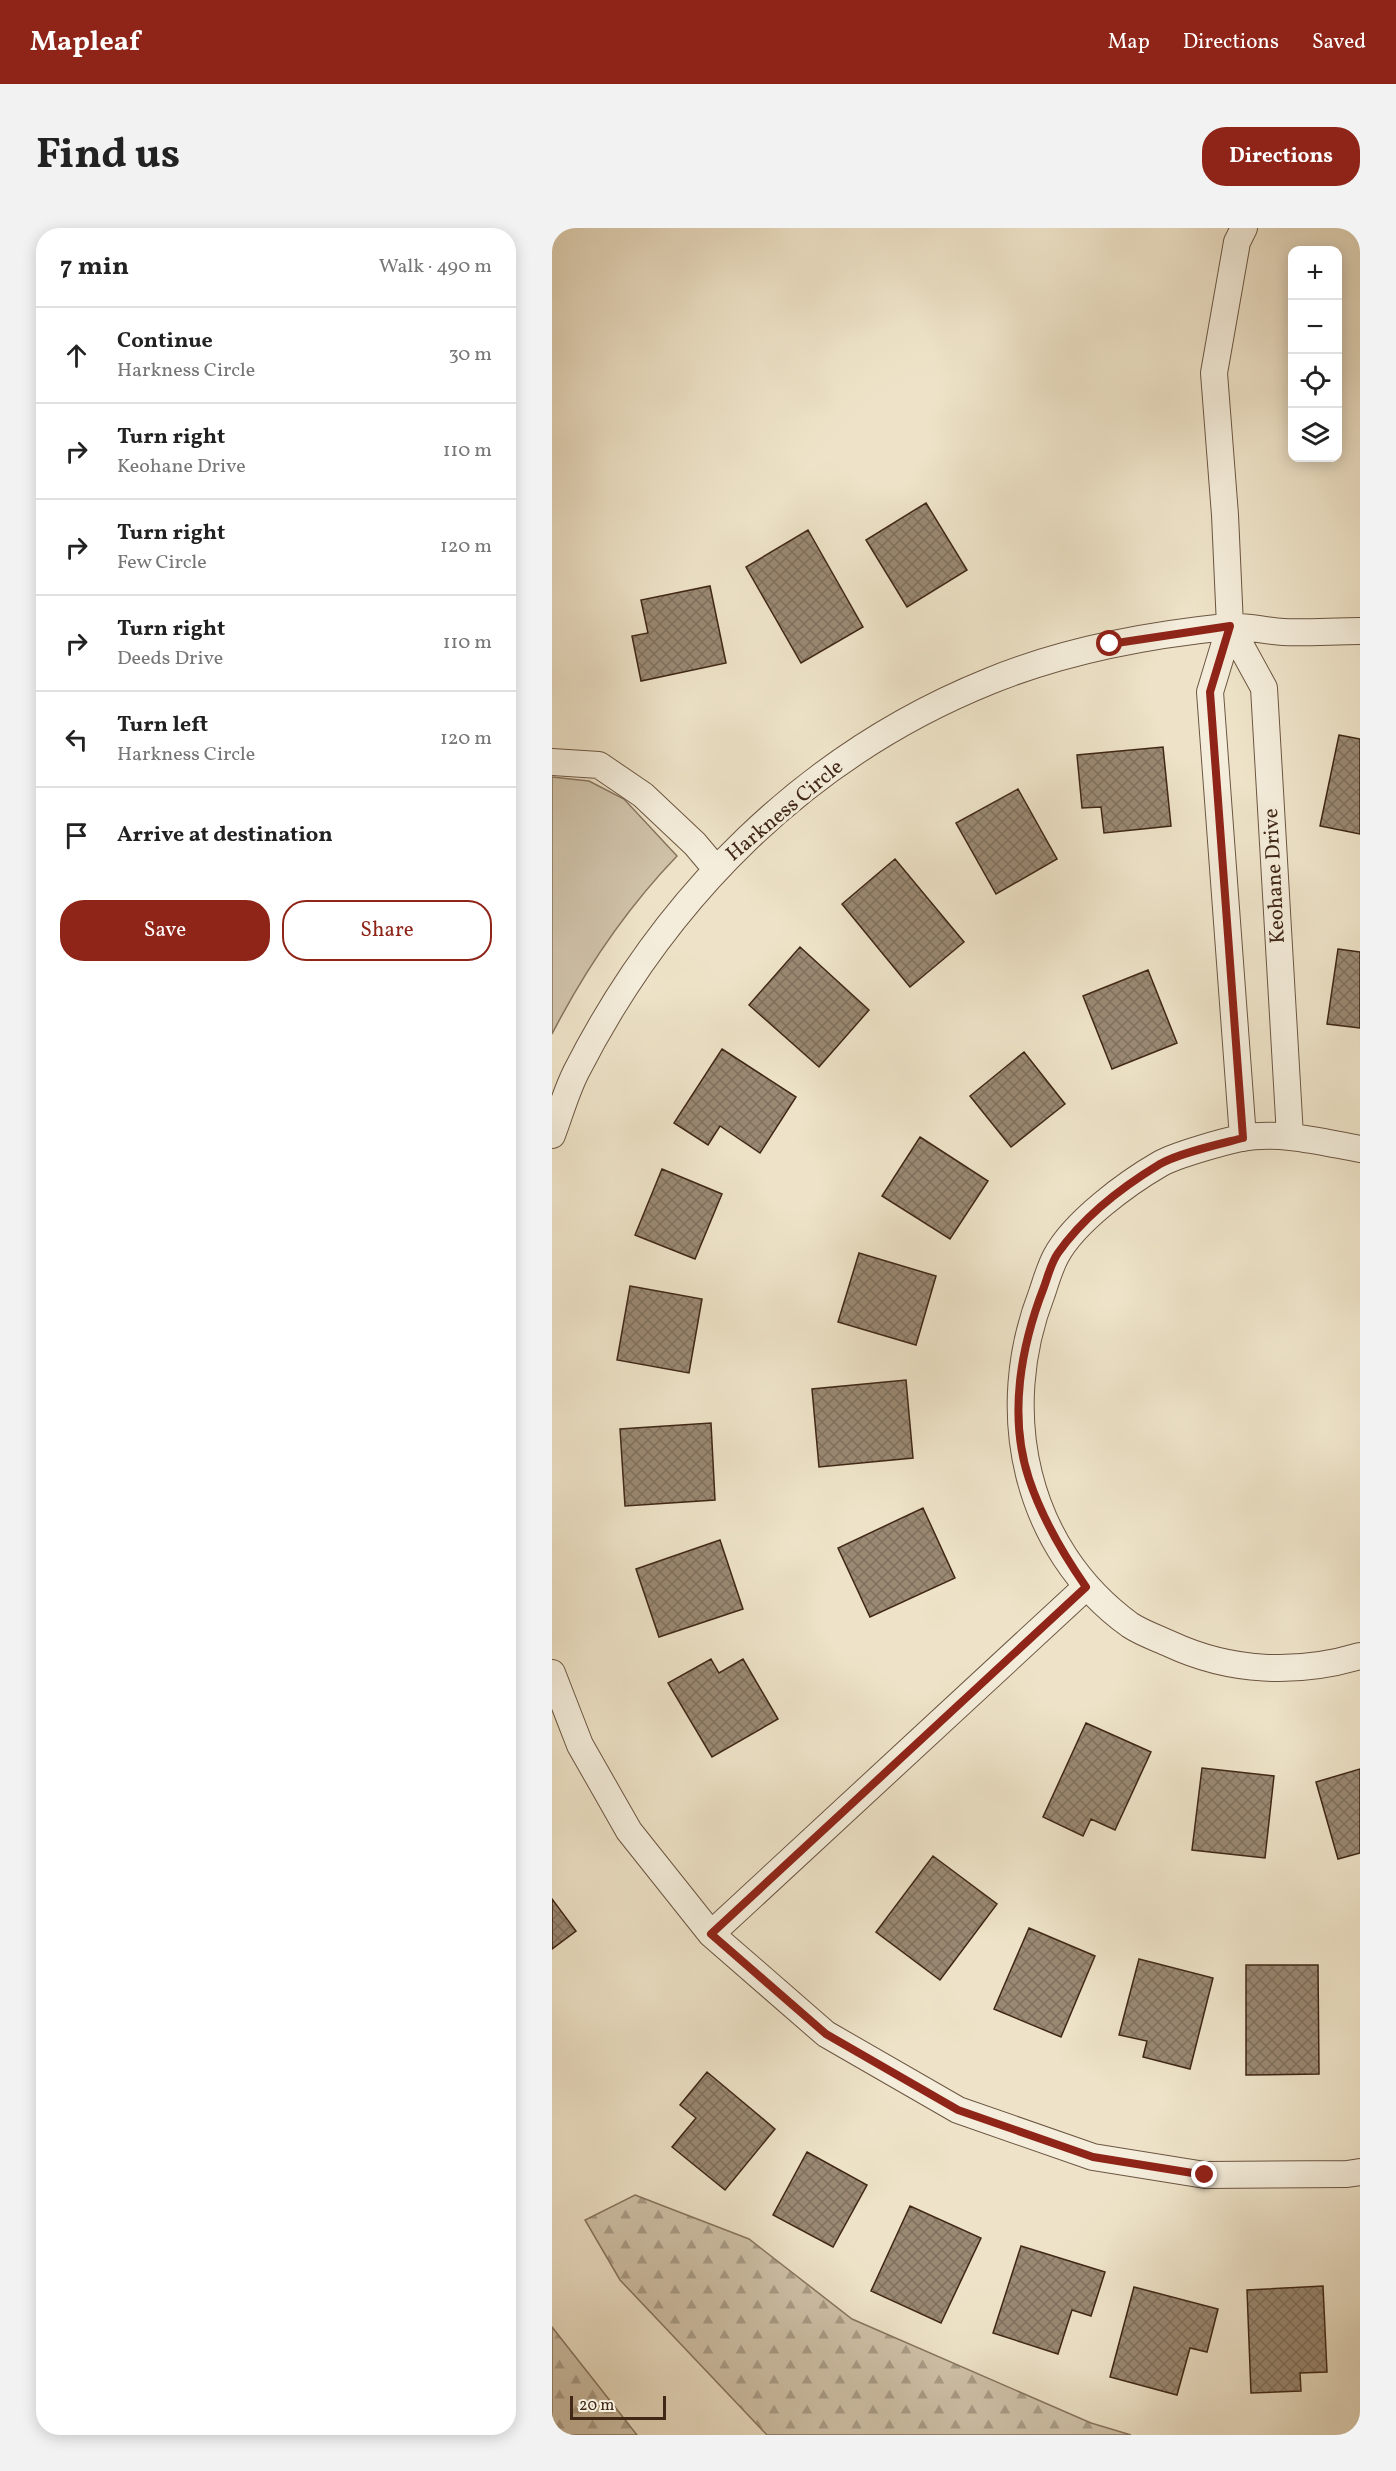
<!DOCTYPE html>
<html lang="en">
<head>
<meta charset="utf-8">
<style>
  :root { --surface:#fff; --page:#f2f2f2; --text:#222; --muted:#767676; --line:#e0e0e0; --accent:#8f2418 }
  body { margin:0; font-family:Vollkorn,serif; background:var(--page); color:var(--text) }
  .controls { position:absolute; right:18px; top:18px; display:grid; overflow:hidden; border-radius:12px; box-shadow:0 3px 15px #0003 }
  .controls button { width:54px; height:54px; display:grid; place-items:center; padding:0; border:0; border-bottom:2px solid var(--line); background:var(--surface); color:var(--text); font:30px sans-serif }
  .scale { position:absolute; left:18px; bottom:15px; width:96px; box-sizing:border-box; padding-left:6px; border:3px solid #402716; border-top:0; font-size:16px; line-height:21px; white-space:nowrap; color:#402716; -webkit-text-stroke:4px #f4eddb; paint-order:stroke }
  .stop { position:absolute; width:18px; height:18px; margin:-14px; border:4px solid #8f2418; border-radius:50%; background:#fff }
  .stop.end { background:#8f2418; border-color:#fff; box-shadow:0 2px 6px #0008 }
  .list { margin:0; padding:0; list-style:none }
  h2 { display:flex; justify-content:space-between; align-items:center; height:78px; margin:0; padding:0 24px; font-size:26px }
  h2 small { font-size:20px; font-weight:400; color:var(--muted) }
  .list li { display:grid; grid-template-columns:39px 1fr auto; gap:18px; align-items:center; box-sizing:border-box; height:96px; padding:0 24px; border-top:2px solid var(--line) }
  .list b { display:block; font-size:22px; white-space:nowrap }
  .list p { margin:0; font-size:20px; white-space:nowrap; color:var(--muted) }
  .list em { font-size:20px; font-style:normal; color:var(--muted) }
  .actions { display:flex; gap:12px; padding:18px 24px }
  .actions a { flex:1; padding:14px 0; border:2px solid var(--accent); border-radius:24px; text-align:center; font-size:21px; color:var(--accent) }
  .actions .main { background:var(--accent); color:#fff }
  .icon { flex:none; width:33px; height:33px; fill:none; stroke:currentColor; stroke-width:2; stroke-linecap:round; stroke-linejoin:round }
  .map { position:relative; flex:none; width:808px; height:2207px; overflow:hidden; border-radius:24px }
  header { display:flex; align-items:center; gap:36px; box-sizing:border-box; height:84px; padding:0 30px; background:var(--accent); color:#fff }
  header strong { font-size:28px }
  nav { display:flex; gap:33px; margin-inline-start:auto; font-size:21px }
  .intro { display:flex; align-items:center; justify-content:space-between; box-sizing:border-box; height:144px; padding:0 36px }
  h1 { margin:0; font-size:42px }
  .button { padding:15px 27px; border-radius:24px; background:var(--accent); color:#fff; font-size:21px; font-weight:700 }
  main { display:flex; gap:36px; padding:0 36px }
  aside { flex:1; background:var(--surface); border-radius:24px; box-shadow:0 3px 15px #0003 }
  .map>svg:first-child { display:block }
  .green { fill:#d0c3aa; stroke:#887560; stroke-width:1.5 }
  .forest { fill:url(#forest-firs); stroke:#887560; stroke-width:1.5 }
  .building { fill:url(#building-cross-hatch); stroke:#402716; stroke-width:1.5 }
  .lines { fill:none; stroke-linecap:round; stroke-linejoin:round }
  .minor-casing { stroke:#6c5642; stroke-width:28 }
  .minor { stroke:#f4eddb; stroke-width:26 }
  .route { stroke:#8f2418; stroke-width:8 }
  .labels { text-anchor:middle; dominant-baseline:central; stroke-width:6; stroke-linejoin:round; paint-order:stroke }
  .street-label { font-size:21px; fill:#402716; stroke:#f4eddb }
</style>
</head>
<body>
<header>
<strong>Mapleaf</strong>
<nav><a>Map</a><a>Directions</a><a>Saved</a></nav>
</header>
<div class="intro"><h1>Find us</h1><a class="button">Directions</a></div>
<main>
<aside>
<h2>7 min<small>Walk · 490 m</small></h2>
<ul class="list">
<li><svg class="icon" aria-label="ahead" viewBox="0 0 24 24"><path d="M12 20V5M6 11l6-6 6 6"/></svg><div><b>Continue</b><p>Harkness Circle</p></div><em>30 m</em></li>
<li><svg class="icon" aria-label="right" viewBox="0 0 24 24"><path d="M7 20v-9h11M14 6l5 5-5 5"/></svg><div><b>Turn right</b><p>Keohane Drive</p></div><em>110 m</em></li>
<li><svg class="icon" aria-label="right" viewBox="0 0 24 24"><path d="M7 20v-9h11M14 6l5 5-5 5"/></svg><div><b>Turn right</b><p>Few Circle</p></div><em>120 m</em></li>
<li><svg class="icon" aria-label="right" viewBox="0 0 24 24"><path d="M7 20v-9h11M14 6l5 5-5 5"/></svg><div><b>Turn right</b><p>Deeds Drive</p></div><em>110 m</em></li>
<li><svg class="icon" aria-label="left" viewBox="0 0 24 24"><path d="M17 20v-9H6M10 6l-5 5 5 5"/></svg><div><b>Turn left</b><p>Harkness Circle</p></div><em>120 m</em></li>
<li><svg class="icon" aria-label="arrive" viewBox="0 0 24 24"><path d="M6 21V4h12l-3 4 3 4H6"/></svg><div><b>Arrive at destination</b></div></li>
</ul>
<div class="actions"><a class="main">Save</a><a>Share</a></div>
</aside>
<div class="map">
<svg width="808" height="2207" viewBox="0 0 808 2207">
  <defs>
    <pattern id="forest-firs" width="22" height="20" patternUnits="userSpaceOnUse" patternTransform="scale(1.5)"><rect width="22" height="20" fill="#d0c3aa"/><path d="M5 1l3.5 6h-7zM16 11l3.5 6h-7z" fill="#aa9e89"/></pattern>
    <pattern id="building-cross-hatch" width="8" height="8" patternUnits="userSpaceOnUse" patternTransform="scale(1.5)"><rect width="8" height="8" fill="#9a8973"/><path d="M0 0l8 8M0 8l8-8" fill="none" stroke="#7f705d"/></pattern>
  </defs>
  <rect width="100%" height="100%" fill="#eee3c8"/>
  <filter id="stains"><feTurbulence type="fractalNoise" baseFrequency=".00333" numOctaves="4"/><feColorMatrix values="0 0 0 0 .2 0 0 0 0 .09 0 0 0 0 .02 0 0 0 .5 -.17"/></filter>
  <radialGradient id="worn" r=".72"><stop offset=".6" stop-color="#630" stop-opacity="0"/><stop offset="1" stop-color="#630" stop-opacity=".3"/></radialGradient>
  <!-- green -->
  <path class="green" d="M0,549L37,553L72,571L125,628C74,681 34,740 0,806Z"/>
  <!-- forest -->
  <path class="forest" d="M83,1967L197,2011L300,2091L539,2195L579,2207H215L68,2052L33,1992Z
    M0,2099L85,2207H0Z"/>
  <!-- building -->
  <path class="building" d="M374,275L415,342L355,379L314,312Z
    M256,302L311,399L249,435L194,339Z
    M158,358L174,435L89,453L80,408L96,405L89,372Z
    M787,507L808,511V606L768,598Z
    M611,519L619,598L552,605L549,579L530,580L525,527Z
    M466,561L505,631L444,666L404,595Z
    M343,631L412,714L358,759L290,676Z
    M248,719L317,782L267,839L197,777Z
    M786,721L808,724V800L775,796Z
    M596,742L625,815L560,841L531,768Z
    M170,821L244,869L208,925L168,898L156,917L122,895Z
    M472,824L513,876L459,919L418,868Z
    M368,909L436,953L398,1011L330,968Z
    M110,941L170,966L143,1031L83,1007Z
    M307,1025L384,1048L364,1117L286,1094Z
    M78,1058L150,1071L137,1145L65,1132Z
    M354,1152L361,1230L267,1239L260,1161Z
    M159,1195L163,1272L73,1278L68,1201Z
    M371,1280L403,1350L318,1389L286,1320Z
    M168,1312L191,1381L107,1409L84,1341Z
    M159,1431L167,1445L191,1431L226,1491L160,1529L116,1455Z
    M534,1495L599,1524L563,1602L539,1591L531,1608L491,1589Z
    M650,1540L722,1548L713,1630L640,1622Z
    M808,1541V1625L786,1631L764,1554Z
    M381,1628L445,1676L388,1752L324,1704Z
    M0,1671L24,1703L0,1721Z
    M477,1700L543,1728L509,1809L442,1781Z
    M587,1731L661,1750L638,1841L591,1829L595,1813L567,1807Z
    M694,1737H766L767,1846L694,1847Z
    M155,1844L223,1901L173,1962L120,1919L144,1890L128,1877Z
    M255,1924L315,1957L281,2019L221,1987Z
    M358,1978L429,2010L389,2095L319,2063Z
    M469,2018L553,2044L539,2088L520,2082L506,2126L441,2105Z
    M771,2058L775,2144L748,2145L749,2163L699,2165L695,2062Z
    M582,2059L666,2081L655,2124L638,2120L625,2167L558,2149Z"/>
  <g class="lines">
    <!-- minor casing -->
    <g class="minor-casing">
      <path id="minor" d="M678,398L712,460L738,908
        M0,534L47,537L91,567L143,616L164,641
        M0,907C8,886 14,864 24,844C113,669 254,527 438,453C511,423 596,407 674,399C693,397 712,403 731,404C756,405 782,403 808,403
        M691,910L658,464L678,398L673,287L662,145L685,14L692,0
        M808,921C769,914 729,903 689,910C670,914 624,927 608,936C575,955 522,994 504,1028C498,1039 494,1053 490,1065C444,1183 472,1320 578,1397C590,1405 605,1410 618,1416C678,1444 745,1447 808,1428
        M0,1445L28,1517L77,1603L159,1706L274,1806L406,1882L541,1929L653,1947L795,1946L808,1944
        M159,1706L534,1359"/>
    </g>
    <!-- minor -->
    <use href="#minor" class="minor"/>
  </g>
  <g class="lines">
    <!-- route -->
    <path class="route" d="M558,416L678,398L658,464L691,910C668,916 627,925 608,936C570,959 532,988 506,1025C499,1035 496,1048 492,1059C469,1118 456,1188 477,1251C490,1290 511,1326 534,1359L159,1706L274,1806L406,1882L541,1929L653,1947"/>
  </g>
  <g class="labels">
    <!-- street labels -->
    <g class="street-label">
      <text transform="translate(233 583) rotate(-40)">Harkness Circle</text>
      <text transform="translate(723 648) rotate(-93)">Keohane Drive</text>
    </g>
  </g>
  <rect width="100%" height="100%" filter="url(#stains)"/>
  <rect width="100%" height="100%" fill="url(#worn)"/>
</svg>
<div class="controls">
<button>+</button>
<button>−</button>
<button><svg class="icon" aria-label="locate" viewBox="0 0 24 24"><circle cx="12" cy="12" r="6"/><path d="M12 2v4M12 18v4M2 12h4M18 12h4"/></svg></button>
<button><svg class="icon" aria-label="layers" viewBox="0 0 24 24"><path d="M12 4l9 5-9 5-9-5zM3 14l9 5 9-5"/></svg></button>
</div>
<div class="scale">20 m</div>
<div class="stop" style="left:558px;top:416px"></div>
<div class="stop end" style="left:653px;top:1947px"></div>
</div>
</main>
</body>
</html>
